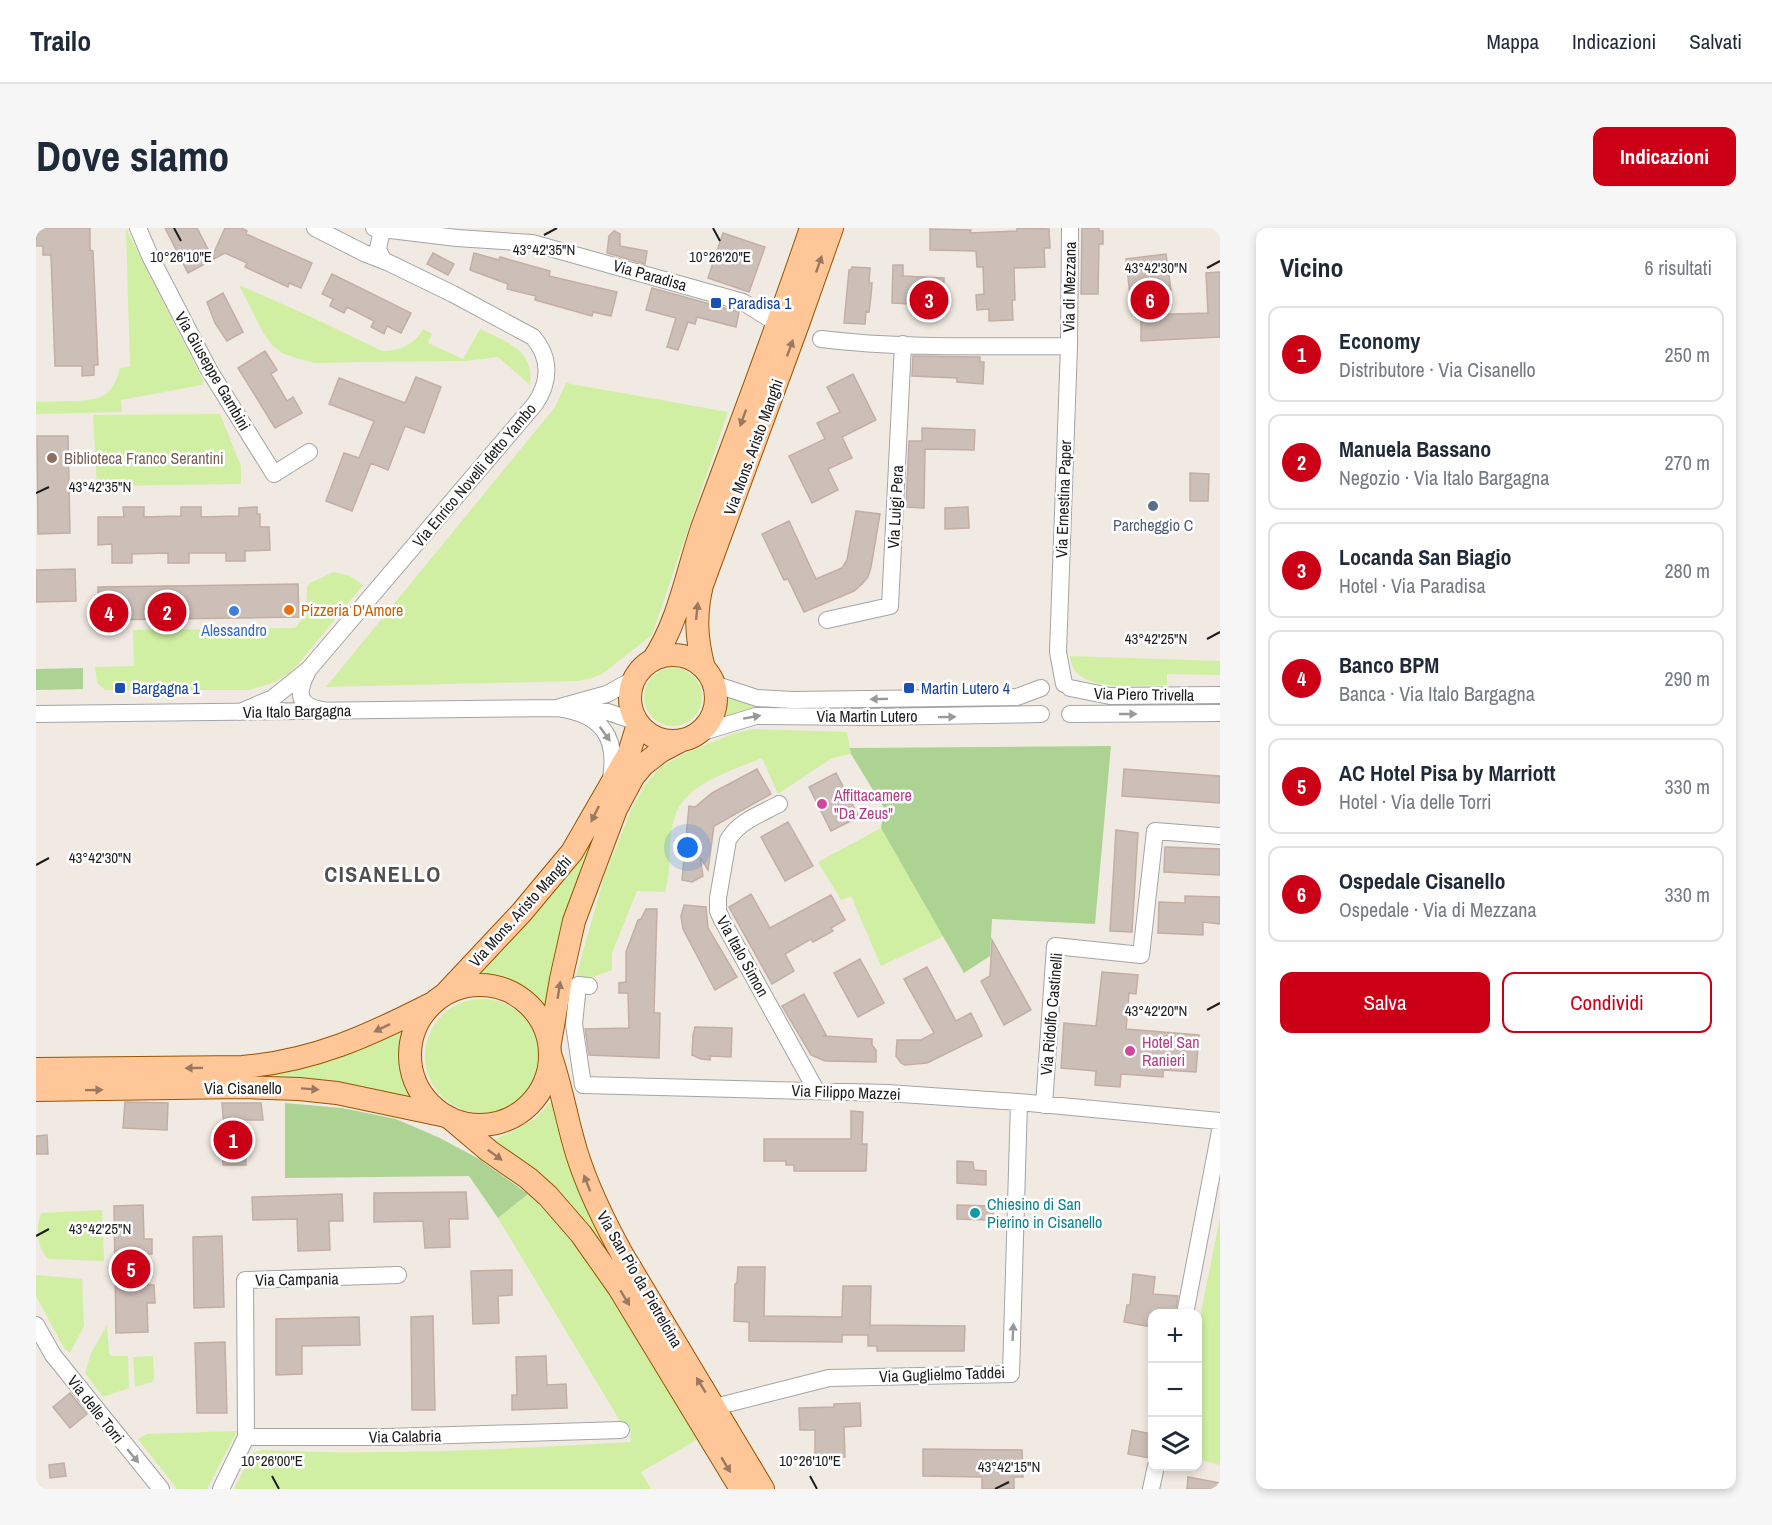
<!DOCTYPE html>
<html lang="it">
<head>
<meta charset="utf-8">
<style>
  :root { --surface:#fff; --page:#f6f6f7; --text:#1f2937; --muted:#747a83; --line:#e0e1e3; --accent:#cb0016 }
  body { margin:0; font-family:"Archivo Narrow",sans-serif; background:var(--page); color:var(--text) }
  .controls { position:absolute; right:18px; bottom:18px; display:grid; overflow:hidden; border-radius:12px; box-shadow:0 3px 9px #0003 }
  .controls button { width:54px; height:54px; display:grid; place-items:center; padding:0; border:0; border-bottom:2px solid var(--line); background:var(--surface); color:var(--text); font:30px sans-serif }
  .you { position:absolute; left:652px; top:620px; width:21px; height:21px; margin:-15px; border:4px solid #fff; border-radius:50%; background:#1a73e8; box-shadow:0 0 0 9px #1a73e833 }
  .badge { display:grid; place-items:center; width:39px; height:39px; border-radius:50%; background:var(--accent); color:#fff; font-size:20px; font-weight:700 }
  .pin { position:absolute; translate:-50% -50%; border:3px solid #fff; box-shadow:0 2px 6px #0006 }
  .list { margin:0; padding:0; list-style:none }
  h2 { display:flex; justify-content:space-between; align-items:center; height:78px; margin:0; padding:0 24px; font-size:26px }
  h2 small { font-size:20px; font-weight:400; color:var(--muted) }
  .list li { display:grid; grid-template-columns:39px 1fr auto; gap:18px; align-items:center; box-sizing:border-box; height:96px; margin:0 12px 12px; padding:0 12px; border:2px solid var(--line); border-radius:12px }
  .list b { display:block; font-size:22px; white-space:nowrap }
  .list p { margin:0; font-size:20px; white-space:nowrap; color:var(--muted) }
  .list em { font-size:20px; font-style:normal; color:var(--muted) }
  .actions { display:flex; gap:12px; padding:18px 24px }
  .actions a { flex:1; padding:14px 0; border:2px solid var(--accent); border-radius:12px; text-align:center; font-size:21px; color:var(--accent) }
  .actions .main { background:var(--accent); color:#fff }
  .icon { flex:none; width:33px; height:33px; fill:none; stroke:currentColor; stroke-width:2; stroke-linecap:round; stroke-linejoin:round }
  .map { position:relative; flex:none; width:1184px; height:1261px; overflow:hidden; border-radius:12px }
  header { display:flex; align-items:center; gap:36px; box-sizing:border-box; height:84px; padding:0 30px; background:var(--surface); border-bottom:2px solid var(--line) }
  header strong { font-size:28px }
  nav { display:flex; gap:33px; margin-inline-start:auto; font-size:21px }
  .intro { display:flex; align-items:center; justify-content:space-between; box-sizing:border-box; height:144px; padding:0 36px }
  h1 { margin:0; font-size:42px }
  .button { padding:15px 27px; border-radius:12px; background:var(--accent); color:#fff; font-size:21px; font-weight:700 }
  main { display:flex; gap:36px; padding:0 36px }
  aside { flex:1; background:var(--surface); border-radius:12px; box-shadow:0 3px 9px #0003 }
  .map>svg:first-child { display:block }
  .grass { fill:#d0efa3 }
  .forest { fill:#add393 }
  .building { fill:#ccbfb8; stroke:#c3aea3; stroke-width:1.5 }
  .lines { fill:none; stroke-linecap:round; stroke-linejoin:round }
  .minor-casing { stroke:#a4a4a4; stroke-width:18 }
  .major-casing { stroke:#975500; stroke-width:24 }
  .minor { stroke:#fff; stroke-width:16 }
  .major { stroke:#ffc798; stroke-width:22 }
  .oneway { fill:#997a61 }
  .oneway2 { fill:#999 }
  .ticks { fill:none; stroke:#1d1d1d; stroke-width:2 }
  .transit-dot { fill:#1a4fb4; stroke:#fff; stroke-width:2 }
  .education-dot { fill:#8d6e63; stroke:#fff; stroke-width:2 }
  .service-dot { fill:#5c6f8a; stroke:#fff; stroke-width:2 }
  .food-dot { fill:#e8710a; stroke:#fff; stroke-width:2 }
  .shop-dot { fill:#3f7fe0; stroke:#fff; stroke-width:2 }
  .hotel-dot { fill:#d1479c; stroke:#fff; stroke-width:2 }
  .culture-dot { fill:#0f9aa8; stroke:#fff; stroke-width:2 }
  .labels { text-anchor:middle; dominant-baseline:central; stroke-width:5; stroke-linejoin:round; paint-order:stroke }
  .street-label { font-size:16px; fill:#1d1d1d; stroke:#fff }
  .transit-label { font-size:16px; fill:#164399; stroke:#fff; text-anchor:start }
  .education-label { font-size:16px; fill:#785e54; stroke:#fff; text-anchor:start }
  .service-label { font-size:16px; fill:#4e5e75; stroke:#fff }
  .food-label { font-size:16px; fill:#c56008; stroke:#fff; text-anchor:start }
  .shop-label { font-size:16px; fill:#366cbe; stroke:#fff }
  .hotel-label { font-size:16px; fill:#b23c85; stroke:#fff; text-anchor:start }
  .culture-label { font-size:16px; fill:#0d838f; stroke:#fff; text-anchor:start }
  .district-label { font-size:22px; font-weight:bold; letter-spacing:1.5px; fill:#505050; stroke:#fff }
  .ticks-label { font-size:15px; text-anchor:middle; fill:#1d1d1d; stroke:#fff; stroke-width:5; stroke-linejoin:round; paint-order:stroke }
</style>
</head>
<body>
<header>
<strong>Trailo</strong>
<nav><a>Mappa</a><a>Indicazioni</a><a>Salvati</a></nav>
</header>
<div class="intro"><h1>Dove siamo</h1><a class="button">Indicazioni</a></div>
<main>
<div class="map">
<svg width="1184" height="1261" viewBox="0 0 1184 1261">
  <rect width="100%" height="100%" fill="#f0eae2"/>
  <!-- grass -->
  <path class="grass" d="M90,1L168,154L166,157L85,172L86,184L0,186V174C13,174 26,173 39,173C66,172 77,168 84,140L94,139Z
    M203,57L269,86L346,123C364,123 378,117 387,101L396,106L392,115L427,131L444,101C472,115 498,121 494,157L462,129L430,133L332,134L279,135L260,130L246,125L236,117L228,106Z
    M530,155L692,184L616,407L566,446L553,451L542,453L290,459L519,179Z
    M184,186L205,238V256L61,258L57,187Z
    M298,344L314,348L327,357L264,434L252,446L239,454L213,462H69L61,455L59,439L98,438L97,402L259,400L270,386L271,359L274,355Z
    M1034,428L1184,433V447L1131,446V457C1103,457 1036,467 1034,428Z
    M608 469a29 29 0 1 1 58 0a29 29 0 1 1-58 0Z
    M691,469L725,478V481L697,485L686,491L691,477Z
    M716,501L811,504L815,526L796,530L742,566L726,530C696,543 648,555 638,591C631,613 636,640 629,664L601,663L576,725V742L554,750L540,748L569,646L596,580L609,557L625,539L648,526L696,506Z
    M564,594L509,781C496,754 466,751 440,747Z
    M845,600L908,708L845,738L815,668L805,672L782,634Z
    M389 828a57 57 0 1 1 114 0a57 57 0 1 1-114 0Z
    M369,800C371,812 365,826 366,839C367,849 375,862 373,871L213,851V846Z
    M518,870L583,1046L457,912L476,904L500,890Z
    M492,966C565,1034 611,1126 662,1211L605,1244L615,1261H198L216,1225L226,1222C349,1228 472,1221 595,1214L594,1198L584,1193L462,990Z
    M66,982L68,1033L13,1031C0,1021 0,999 5,985Z
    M1184,990V1237L1162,1231V1099Z
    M0,1047L46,1051L48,1098L34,1125L28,1120L0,1068Z
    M71,1097L73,1125L75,1128H92L93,1160L67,1169L49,1145L55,1125Z
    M117,1128L118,1150L116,1154L99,1159L97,1129Z
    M201,1203L171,1261H141L102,1211L111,1206Z"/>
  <!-- forest -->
  <path class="forest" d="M47,440V461L0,462V441Z
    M1075,518L1059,696L956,691L954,728L928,745L845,600L848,580L815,526L814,520Z
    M249,875L306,880L360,891L404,910L443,931L492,966L462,990L433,948L249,950Z"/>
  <!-- building -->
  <path class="building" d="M0,0H54V22L57,23L62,137H58V147L46,148V138H19L15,27H7V18H0Z
    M129,0H161L176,29L189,0H205L211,3L210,6L276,35L265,60L253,55L252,59L209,39L211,35L189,25L152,45Z
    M981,0L1013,1L1014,20H1008L1009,39L978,40L979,72H976L977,92L953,93V81L941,82L940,67L948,66L947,39H941L940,23L894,22V1L935,2L934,5L981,3Z
    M1046,0H1063V3H1067V16H1063L1062,66H1045Z
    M578,3L584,6V18L611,23L609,36L571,25L573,8Z
    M687,5L729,19L713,64L672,50Z
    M397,25L418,36L412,47L391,36Z
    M438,25L463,32L464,29L514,43L513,48L581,64L575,88L557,84L556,88L499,72L500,68L471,61L472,56L434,42Z
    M1130,26L1135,62L1094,67L1090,31Z
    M857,37H867V48L908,50L907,88L895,87L896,77L856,75Z
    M816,39L834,40L833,55H836L835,68L833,84L830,83L829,96L808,95L813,42H815Z
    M1184,44V109L1105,113V87L1172,85L1170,45Z
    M296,46L375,85L365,105L351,98L348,106L335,99L338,93L311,79L308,85L294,78L297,71L286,66Z
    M616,60L703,84L700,99L661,89L659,96L652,94L642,122L631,119L640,90L610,82Z
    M187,65L207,104L191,113L179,95L171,74Z
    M229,123L241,142L235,146L251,173L257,169L266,185L239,200L202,140Z
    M877,128L944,129V134H948L947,156L921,154V150L876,148Z
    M817,146L840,192L806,209L816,230L792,241L802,262L776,275L753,228L789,211L781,195L804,184L791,159Z
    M380,149L405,159L388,205L369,198L352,242L335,235L316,283L290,273L308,225L323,230L338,193L293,176L303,150L369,175Z
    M886,200L939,202L938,222L889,221L888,280L870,279L873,213H886Z
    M1,208H32L34,305L2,306Z
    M1154,245L1173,246L1172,273H1154Z
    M87,279H108V289L145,288V279H165V289L203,288V280L221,279V286H224V299H233L234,322L209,323V333H190V325H153V335H132V325L96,326V335H76V316L62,317V289H88Z
    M932,279L933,300L909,301V280Z
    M820,283L844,286L835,339L832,349L826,356L818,363L768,384L752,351L748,352L726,306L753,293L780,351L806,340L811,332Z
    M39,341L40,373L0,374V342Z
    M262,356L263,389L62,392V359Z
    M721,541L735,566L678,598L672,642L664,629L667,648L656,654L646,652L653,578L659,579L676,565Z
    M1088,541L1184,548V575L1086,568Z
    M800,545L823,589L795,603L773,559Z
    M752,594L777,638L749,653L725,609Z
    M1080,602L1102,605L1096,704L1074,703Z
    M1129,619L1184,621V647L1128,644Z
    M715,666L734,700L795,667L809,692L795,700L797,703L777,714L775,711L749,726L758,743L736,756L693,679Z
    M1149,668L1184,669V696L1167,694V707L1122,705L1123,674L1149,675Z
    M648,677L670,679L672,700L701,749L679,762L647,701L645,688Z
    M610,681H621L618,785H624L623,830L553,827L549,801L593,800L592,765H583V755L590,754V724L602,692L605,691Z
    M956,712L995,782L968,797L945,753L954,748Z
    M824,731L848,775L822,789L798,745Z
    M891,739L920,793L935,785L946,808L891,835L869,837L865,835L860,828L861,812H885L898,805L868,751Z
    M1066,744L1102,747L1100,766L1093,765L1090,801L1163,807L1160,844L1127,842V849L1085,846L1084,859L1059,857L1060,843L1025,840L1028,795L1060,798Z
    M768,766L790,807L787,808L836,811V817L840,822V834L789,833L775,827L746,778Z
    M659,799L696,800L695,829L674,828V832L665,831L656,827L657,807Z
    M89,874L132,875L131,902L87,900Z
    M186,875H225L227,892H207L210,937H187V924H190Z
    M815,883L827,884L826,916H831L830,943H758V937H750V933H728V911H815Z
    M11,907L12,926H0V908Z
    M921,933L937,934L938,942L950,943V957L921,955Z
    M430,964L432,991H413L414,1019L389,1020L387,993L338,994V965Z
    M306,966L307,993H293L294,1022L262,1023L261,991L217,992L216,969Z
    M107,977L108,1011H116V1026H111L112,1057H118L119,1075H111L112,1104L80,1105L78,978Z
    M921,977L953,978L957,983V987L953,992L921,991Z
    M186,1008L188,1079L158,1080L157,1009Z
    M702,1039H729L728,1088L806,1089L807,1058H835L834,1097L929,1098L928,1123H841V1118H832V1107H806V1114L713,1113V1094L698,1093L699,1056L701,1055Z
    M476,1042V1067L462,1068L463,1095L437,1096L435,1043Z
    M1097,1046L1119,1049L1117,1066L1142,1068L1139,1086H1116V1099L1088,1094L1091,1077H1094Z
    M397,1088L399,1182H376L375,1089Z
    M323,1089L324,1117L266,1118V1146L240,1147V1091Z
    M189,1114L191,1185H161L159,1115Z
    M510,1128L511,1157L530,1156L531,1180L476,1182V1167H481L480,1129Z
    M34,1165L51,1186L34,1200L17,1179Z
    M824,1175L825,1198L808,1199L809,1229L779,1230V1202H764L763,1180L798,1179V1176Z
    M1096,1202L1116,1206V1219L1113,1230L1092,1226Z
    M887,1221L986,1222L987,1249H978V1261H946V1249L887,1248Z
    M28,1235L30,1248L14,1250L13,1237Z
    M1152,1249L1184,1255V1261H1151Z"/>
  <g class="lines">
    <!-- minor casing -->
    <g class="minor-casing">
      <path id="minor" d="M102,0L114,28L173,142L238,246L273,224
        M279,0L328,25L351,34
        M338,0L421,10L496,15L707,74L742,96
        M785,111C867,121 951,118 1033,118
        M791,392L854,378L867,116
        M271,445C261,464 261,478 286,482
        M678,456L721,470L757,472L981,469L1005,460
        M1028,456L1022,424L1033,118L1034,0
        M1034,460L1074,468L1184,467
        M524,479L571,466L598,451
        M542,482L572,484L601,494
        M204,484L237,470L273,441L499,176C514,154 515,130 497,109L417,66L347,32L342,21L346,2
        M0,486L522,480C565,486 582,508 575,550
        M1034,486L1184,485
        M660,506L720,488L837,489L1005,486
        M743,576C725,586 703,593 692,612L682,670V683L686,692L780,862
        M553,758L542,757L538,796L547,857L851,865L983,874L1184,893
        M1008,877L1019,718L1105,727L1119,603L1184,608
        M1149,1086L1184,903
        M0,1097L17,1127L125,1261
        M679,1179L793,1150L975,1146L983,874
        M210,1209L209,1052L362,1047
        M185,1261L210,1209H351L585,1202
        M1115,1261L1120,1238"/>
    </g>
    <!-- major casing -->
    <g class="major-casing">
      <path id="major" d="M594 470a43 43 0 1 1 86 0a43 43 0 1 1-86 0Z
        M617,432C643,393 651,344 666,300C703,200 741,101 775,0
        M668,440C660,411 659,386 666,357L762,96L796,0
        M374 827a70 70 0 1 1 140 0a70 70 0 1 1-140 0Z
        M410,765L486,684L536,624L593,525L602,496
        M514,815L525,751L538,693L580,581L597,549L607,537L625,523L646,512
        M514,826C526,860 531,895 542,929C553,963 569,995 586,1026L727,1261
        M0,841L206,839C278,833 332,808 395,776
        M0,862L205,859L263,861L301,865L410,888
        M414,890L453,923L492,950L512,968L545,1006L583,1060L705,1261"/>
    </g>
    <!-- minor -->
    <use href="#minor" class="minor"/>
    <!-- major -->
    <use href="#major" class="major"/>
  </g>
  <!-- one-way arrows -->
  <defs><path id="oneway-solid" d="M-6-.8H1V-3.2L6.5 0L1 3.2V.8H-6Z" transform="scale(1.5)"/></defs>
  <g class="oneway">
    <use href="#oneway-solid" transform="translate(783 36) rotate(-71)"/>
    <use href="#oneway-solid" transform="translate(754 120) rotate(-70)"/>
    <use href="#oneway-solid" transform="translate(707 190) rotate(110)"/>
    <use href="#oneway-solid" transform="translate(661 383) rotate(-84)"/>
    <use href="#oneway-solid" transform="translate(559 586) rotate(116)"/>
    <use href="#oneway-solid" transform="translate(523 762) rotate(-81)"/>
    <use href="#oneway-solid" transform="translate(346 800) rotate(154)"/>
    <use href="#oneway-solid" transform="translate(158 840) rotate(179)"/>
    <use href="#oneway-solid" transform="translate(274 861) rotate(4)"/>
    <use href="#oneway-solid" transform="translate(58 862) rotate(-1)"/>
    <use href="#oneway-solid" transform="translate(459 927) rotate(36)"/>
    <use href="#oneway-solid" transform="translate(551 955) rotate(-111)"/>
    <use href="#oneway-solid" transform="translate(589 1070) rotate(59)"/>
    <use href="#oneway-solid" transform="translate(665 1157) rotate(-121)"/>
    <use href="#oneway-solid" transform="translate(690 1237) rotate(59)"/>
  </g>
  <g class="oneway2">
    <use href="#oneway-solid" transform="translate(843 471) rotate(179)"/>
    <use href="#oneway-solid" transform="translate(1092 486)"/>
    <use href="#oneway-solid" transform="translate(716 489) rotate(-10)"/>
    <use href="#oneway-solid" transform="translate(911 489) rotate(-1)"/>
    <use href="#oneway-solid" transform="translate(569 506) rotate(54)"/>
    <use href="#oneway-solid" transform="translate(977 1104) rotate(-87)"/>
    <use href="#oneway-solid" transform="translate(97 1228) rotate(50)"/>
  </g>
  <!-- ticks -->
  <path class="ticks" d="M138,0L145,13M677,0L684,13M508,7L521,0M1171,40L1184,33M0,265L13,259M1171,411L1184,404M0,637L13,630M1171,782L1184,775M0,1008L13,1001M236,1248L243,1261M774,1248L781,1261M959,1261L973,1254"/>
  <!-- markers -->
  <g class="transit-dot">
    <rect x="674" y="69" width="12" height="12" rx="3"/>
    <rect x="78" y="454" width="12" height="12" rx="3"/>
    <rect x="867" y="454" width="12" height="12" rx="3"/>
  </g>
  <circle class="education-dot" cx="16" cy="230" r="6"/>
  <circle class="service-dot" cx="1117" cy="278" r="6"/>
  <circle class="food-dot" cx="253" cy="382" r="6"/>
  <circle class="shop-dot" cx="198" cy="383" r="6"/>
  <g class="hotel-dot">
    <circle cx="786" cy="576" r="6"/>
    <circle cx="1094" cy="823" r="6"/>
  </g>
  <circle class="culture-dot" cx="939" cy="985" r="6"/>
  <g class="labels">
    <!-- street labels -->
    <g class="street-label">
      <text transform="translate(614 47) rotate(16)">Via Paradisa</text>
      <text transform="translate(1033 59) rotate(-89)">Via di Mezzana</text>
      <text transform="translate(177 143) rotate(60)">Via Giuseppe Gambini</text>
      <text transform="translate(717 219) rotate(-70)">Via Mons. Aristo Manghi</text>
      <text transform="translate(438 247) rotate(-50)">Via Enrico Novelli detto Yambo</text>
      <text transform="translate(1027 271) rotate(-88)">Via Ernestina Paper</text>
      <text transform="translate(859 279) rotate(-87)">Via Luigi Pera</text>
      <text transform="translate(1108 466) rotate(1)">Via Piero Trivella</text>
      <text transform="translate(261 483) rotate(-1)">Via Italo Bargagna</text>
      <text x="831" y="488">Via Martin Lutero</text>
      <text transform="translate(484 683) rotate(-48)">Via Mons. Aristo Manghi</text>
      <text transform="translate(707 728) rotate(61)">Via Italo Simon</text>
      <text transform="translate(1015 786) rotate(-85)">Via Ridolfo Castinelli</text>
      <text x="207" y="860">Via Cisanello</text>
      <text transform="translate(810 864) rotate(2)">Via Filippo Mazzei</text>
      <text transform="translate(261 1051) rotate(-1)">Via Campania</text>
      <text transform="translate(604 1051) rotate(60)">Via San Pio da Pietrelcina</text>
      <text transform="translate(906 1146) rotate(-2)">Via Guglielmo Taddei</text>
      <text transform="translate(60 1181) rotate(52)">Via delle Torri</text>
      <text transform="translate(369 1208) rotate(-1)">Via Calabria</text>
    </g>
    <!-- transit labels -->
    <g class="transit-label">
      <text x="692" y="75">Paradisa 1</text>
      <text x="96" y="460">Bargagna 1</text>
      <text x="885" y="460">Martin Lutero 4</text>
    </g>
    <!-- education labels -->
    <g class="education-label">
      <text x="28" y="230">Biblioteca Franco Serantini</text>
    </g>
    <!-- service labels -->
    <g class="service-label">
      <text x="1117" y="297">Parcheggio C</text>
    </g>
    <!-- food labels -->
    <g class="food-label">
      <text x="265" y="382">Pizzeria D'Amore</text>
    </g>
    <!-- shop labels -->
    <g class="shop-label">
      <text x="198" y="402">Alessandro</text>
    </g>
    <!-- hotel labels -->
    <g class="hotel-label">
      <text x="798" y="567">Affittacamere<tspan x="798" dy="18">"Da Zeus"</tspan></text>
      <text x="1106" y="814">Hotel San<tspan x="1106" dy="18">Ranieri</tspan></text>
    </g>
    <!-- culture labels -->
    <g class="culture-label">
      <text x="951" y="976">Chiesino di San<tspan x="951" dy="18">Pierino in Cisanello</tspan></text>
    </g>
    <!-- district labels -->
    <g class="district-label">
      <text x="347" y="646">CISANELLO</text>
    </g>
  </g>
  <g class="ticks-label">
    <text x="508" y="27">43°42'35"N</text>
    <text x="145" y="34">10°26'10"E</text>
    <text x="684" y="34">10°26'20"E</text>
    <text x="1120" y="45">43°42'30"N</text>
    <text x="64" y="264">43°42'35"N</text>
    <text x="1120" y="416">43°42'25"N</text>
    <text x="64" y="635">43°42'30"N</text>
    <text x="1120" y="788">43°42'20"N</text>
    <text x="64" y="1006">43°42'25"N</text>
    <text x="236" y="1238">10°26'00"E</text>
    <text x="774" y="1238">10°26'10"E</text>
    <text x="973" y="1244">43°42'15"N</text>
  </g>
</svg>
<div class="controls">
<button>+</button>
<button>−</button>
<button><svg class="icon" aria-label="layers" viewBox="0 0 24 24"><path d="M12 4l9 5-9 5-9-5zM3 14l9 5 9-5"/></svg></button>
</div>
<div class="you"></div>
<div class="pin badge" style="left:197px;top:912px">1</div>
<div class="pin badge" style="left:131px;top:384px">2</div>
<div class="pin badge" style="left:893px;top:72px">3</div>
<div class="pin badge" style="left:73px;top:385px">4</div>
<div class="pin badge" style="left:95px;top:1041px">5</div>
<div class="pin badge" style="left:1114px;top:72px">6</div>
</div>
<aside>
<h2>Vicino<small>6 risultati</small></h2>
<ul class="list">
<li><span class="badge">1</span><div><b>Economy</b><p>Distributore · Via Cisanello</p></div><em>250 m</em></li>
<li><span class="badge">2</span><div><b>Manuela Bassano</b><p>Negozio · Via Italo Bargagna</p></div><em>270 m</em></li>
<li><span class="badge">3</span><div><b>Locanda San Biagio</b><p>Hotel · Via Paradisa</p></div><em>280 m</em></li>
<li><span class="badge">4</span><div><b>Banco BPM</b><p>Banca · Via Italo Bargagna</p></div><em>290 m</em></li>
<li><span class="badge">5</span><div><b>AC Hotel Pisa by Marriott</b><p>Hotel · Via delle Torri</p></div><em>330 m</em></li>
<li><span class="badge">6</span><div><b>Ospedale Cisanello</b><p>Ospedale · Via di Mezzana</p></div><em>330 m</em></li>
</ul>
<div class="actions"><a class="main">Salva</a><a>Condividi</a></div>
</aside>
</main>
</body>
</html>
